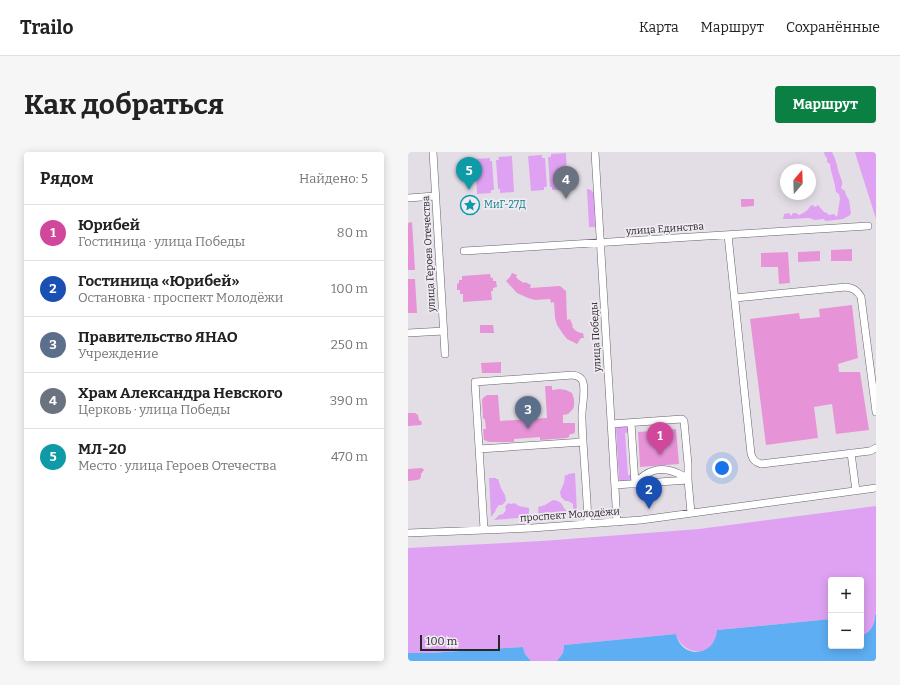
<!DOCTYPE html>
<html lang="ru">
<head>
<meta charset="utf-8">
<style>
  :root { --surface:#fff; --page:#f6f6f6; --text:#222; --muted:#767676; --line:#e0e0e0; --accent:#0b8043 }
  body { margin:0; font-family:Bitter,serif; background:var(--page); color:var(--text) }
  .controls { position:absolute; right:12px; bottom:12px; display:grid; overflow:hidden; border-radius:4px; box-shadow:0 2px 10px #0003 }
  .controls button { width:36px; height:36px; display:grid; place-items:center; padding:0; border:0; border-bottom:1px solid var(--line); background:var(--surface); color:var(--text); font:20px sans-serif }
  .compass { position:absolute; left:372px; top:12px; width:36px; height:36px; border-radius:50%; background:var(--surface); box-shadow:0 2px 10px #0003; rotate:19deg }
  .scale { position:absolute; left:12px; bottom:10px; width:80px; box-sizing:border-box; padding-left:4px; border:2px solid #292729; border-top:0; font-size:11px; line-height:14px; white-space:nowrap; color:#292729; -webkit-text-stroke:3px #f0ebf2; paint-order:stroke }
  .you { position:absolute; left:314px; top:316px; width:14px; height:14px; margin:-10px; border:3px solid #fff; border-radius:50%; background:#1a73e8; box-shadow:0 0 0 6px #1a73e833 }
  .badge { display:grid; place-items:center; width:26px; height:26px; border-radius:50%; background:var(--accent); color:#fff; font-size:13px; font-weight:700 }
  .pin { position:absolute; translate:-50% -33px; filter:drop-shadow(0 1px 2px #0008) }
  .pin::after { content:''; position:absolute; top:21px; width:14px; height:12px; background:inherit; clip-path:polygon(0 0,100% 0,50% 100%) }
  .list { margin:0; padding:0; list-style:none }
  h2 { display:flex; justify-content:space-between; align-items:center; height:52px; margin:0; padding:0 16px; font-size:17px }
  h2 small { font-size:13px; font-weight:400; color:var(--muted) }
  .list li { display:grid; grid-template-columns:26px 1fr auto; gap:12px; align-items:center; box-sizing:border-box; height:56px; padding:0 16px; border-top:1px solid var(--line) }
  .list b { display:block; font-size:15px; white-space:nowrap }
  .list p { margin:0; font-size:13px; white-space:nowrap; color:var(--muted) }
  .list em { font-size:13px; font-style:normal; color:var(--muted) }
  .map { position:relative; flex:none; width:468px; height:509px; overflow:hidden; border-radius:4px }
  header { display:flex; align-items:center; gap:24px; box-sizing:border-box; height:56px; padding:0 20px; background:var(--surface); border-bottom:1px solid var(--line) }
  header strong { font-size:19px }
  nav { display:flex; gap:22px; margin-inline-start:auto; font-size:14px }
  .intro { display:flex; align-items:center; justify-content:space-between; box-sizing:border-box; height:96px; padding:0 24px }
  h1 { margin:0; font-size:28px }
  .button { padding:10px 18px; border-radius:4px; background:var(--accent); color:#fff; font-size:14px; font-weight:700 }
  main { display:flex; gap:24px; padding:0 24px }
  aside { flex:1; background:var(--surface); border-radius:4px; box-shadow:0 2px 10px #0003 }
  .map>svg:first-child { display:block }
  .green { fill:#dfa2f3 }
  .water { fill:#5daef3 }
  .building { fill:#e694d7 }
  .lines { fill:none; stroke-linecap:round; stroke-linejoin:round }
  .minor-casing { stroke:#676369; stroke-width:8 }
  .minor { stroke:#fff; stroke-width:7 }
  .labels { text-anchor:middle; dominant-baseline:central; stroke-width:3.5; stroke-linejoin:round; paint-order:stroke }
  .culture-label { font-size:10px; fill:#0d838f; stroke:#f0ebf2; text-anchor:start }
  .street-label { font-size:10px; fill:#292729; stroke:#f0ebf2 }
</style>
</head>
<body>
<header>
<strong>Trailo</strong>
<nav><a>Карта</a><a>Маршрут</a><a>Сохранённые</a></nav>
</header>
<div class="intro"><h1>Как добраться</h1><a class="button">Маршрут</a></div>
<main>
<aside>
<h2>Рядом<small>Найдено: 5</small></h2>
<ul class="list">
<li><span class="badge" style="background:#d1479c">1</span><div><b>Юрибей</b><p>Гостиница · улица Победы</p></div><em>80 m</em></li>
<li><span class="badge" style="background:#1a4fb4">2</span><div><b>Гостиница «Юрибей»</b><p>Остановка · проспект Молодёжи</p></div><em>100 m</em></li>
<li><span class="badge" style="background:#5c6f8a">3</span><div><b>Правительство ЯНАО</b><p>Учреждение</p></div><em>250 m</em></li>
<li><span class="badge" style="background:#6b7280">4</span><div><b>Храм Александра Невского</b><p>Церковь · улица Победы</p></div><em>390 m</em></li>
<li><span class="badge" style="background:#0f9aa8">5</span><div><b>МЛ-20</b><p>Место · улица Героев Отечества</p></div><em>470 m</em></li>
</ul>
</aside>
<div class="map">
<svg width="468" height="509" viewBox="0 0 468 509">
  <rect width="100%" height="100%" fill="#e3dee5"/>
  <!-- green -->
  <path class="green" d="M416,0H424C427,6 429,12 430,18C431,19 430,20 431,21C433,27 436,30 433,36L437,39L438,43L441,48L443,61L442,63L435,67L418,69L415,67L407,68L401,66L382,67H375L376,62L381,61L383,64L385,61H388L391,63C395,61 400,59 402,54L405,53L407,55L410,53L416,60L419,61L421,63L426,62L429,65L432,47L431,42L428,40C427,30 423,22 422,12L419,10V6L417,4Z
    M447,0H468V67L449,7Z
    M158,1L160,37L144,38V35H142L140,5H143V2Z
    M134,3V6H137L139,35H136V38L123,39L120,4Z
    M104,4L106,40L92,41V37H90L88,8H91L90,5Z
    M82,6V9H84L86,38H83V41L69,42L67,7Z
    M179,37L183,38L186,42L187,75H181Z
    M217,273L220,275L221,280L217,281L220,323H223L224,324L223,329H213L211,327L208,277L210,274Z
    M167,321L169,360L165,356V352L160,349H157L153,345L152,340L156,331L157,323H160V322Z
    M81,326H88V327H90L93,336L97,343L98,349L94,353H91L88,357L87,360L83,365Z
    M145,348L150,349L154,352L155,355L159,359H163L166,362L131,365L130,355L137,353Z
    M100,351L103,352L106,351L111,354L121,356V365L86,368L91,363L95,362L98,358L97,355Z
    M468,354V463H467C467,474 463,480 453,484V428H423V467L309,478C309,482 309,487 306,490C296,507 272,499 268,482L156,493L155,501L149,509H123L117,502L115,495L22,501H0V396L134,389L291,377Z"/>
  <!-- water -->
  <path class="water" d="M467,463H468V509H149L155,501L156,493L268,482C273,507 307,506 309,478L423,467V494H453V484C463,480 467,473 467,463Z
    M115,495L117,502L123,509H0V501H22Z"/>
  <!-- building -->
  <path class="building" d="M333,47H346V54L334,55L333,54Z
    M4,70L7,118H0V71Z
    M444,97V109H423V98Z
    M412,99V109L390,110V100Z
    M380,100L382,131L371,132L370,115H353V101Z
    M104,121L109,123L108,125L111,128L116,131L117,130L123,133L122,136L152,134L158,139L159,168L162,167L165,174L164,175L168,179L173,181H175L176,186H173L169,192L159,187L155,182L149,173L147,166L146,150L143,151L142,147L127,148L120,146L109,141L98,129L102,125Z
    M82,122L83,126H85V129H88L89,135L85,136V139H83L84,148L55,150V142H52V138H49V132L51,131V128H54V124Z
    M0,127H7L9,161H0Z
    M444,153L450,206L430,212L431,220H452L461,278L428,282L424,252L406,255L410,286L358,293L342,167L391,161L392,167L412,165L411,157Z
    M72,173H85L86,181H72Z
    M93,210V221H74L73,211Z
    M137,234H144V238L152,237L158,238L164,241L166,247V254L165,257L160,262L155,263V271H167V280L165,282H162L161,285L159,286L132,288V285L106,287V290H81L76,288L75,277H78L77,268L75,266L74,248L75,246L79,243H90L92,269L139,266Z
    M0,261H7L10,263L11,268L14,270L13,273L0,274Z
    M268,277L271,312L232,315L230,280Z
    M14,316L16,318L13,322V325L12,327L9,328L0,329V317Z"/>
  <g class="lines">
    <!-- minor casing -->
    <g class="minor-casing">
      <path id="minor" d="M25,0L37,202
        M187,0L209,370
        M0,46L27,44
        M320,83L343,302C345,308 347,310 353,312L462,299L468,296
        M56,99L460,74
        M327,146L438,135C445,136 449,138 453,145L468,260
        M0,181L36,179
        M223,271L227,332
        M203,272L274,267L276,269L280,312V328L283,361
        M71,297L175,290
        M443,301L448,339
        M227,332C238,318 253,314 269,321C274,323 277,324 280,328
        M207,333L280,328
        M76,377L67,230L165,223C170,224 173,225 175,230C178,242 173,255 174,267C175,302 179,337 180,372
        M0,381L124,376L233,368L468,336"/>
    </g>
    <!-- minor -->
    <use href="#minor" class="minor"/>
  </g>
  <!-- icons -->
  <defs>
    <g id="sight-ring" transform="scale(1)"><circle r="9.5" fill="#f0ebf2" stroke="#0f9aa8" stroke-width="1.5"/><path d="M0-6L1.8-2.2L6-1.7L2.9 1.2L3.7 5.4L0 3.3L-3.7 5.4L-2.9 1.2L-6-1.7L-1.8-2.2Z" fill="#0f9aa8"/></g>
  </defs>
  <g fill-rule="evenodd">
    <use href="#sight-ring" x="62" y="53"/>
  </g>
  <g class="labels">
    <!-- culture labels -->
    <g class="culture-label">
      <text x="76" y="53">МиГ-27Д</text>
    </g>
    <!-- street labels -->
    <g class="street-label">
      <text transform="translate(257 77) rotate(-4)">улица Единства</text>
      <text transform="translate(21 102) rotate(-93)">улица Героев Отечества</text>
      <text transform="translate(188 185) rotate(-93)">улица Победы</text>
      <text transform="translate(162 363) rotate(-4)">проспект Молодёжи</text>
    </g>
  </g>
</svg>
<div class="controls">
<button>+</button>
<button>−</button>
</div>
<svg class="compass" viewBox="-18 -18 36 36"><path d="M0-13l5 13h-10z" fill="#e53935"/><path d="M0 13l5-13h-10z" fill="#767676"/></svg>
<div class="scale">100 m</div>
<div class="you"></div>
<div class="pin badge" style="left:252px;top:303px;background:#d1479c">1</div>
<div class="pin badge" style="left:241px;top:357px;background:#1a4fb4">2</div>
<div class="pin badge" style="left:120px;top:277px;background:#5c6f8a">3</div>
<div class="pin badge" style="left:158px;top:47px;background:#6b7280">4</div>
<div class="pin badge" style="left:61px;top:38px;background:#0f9aa8">5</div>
</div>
</main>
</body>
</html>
